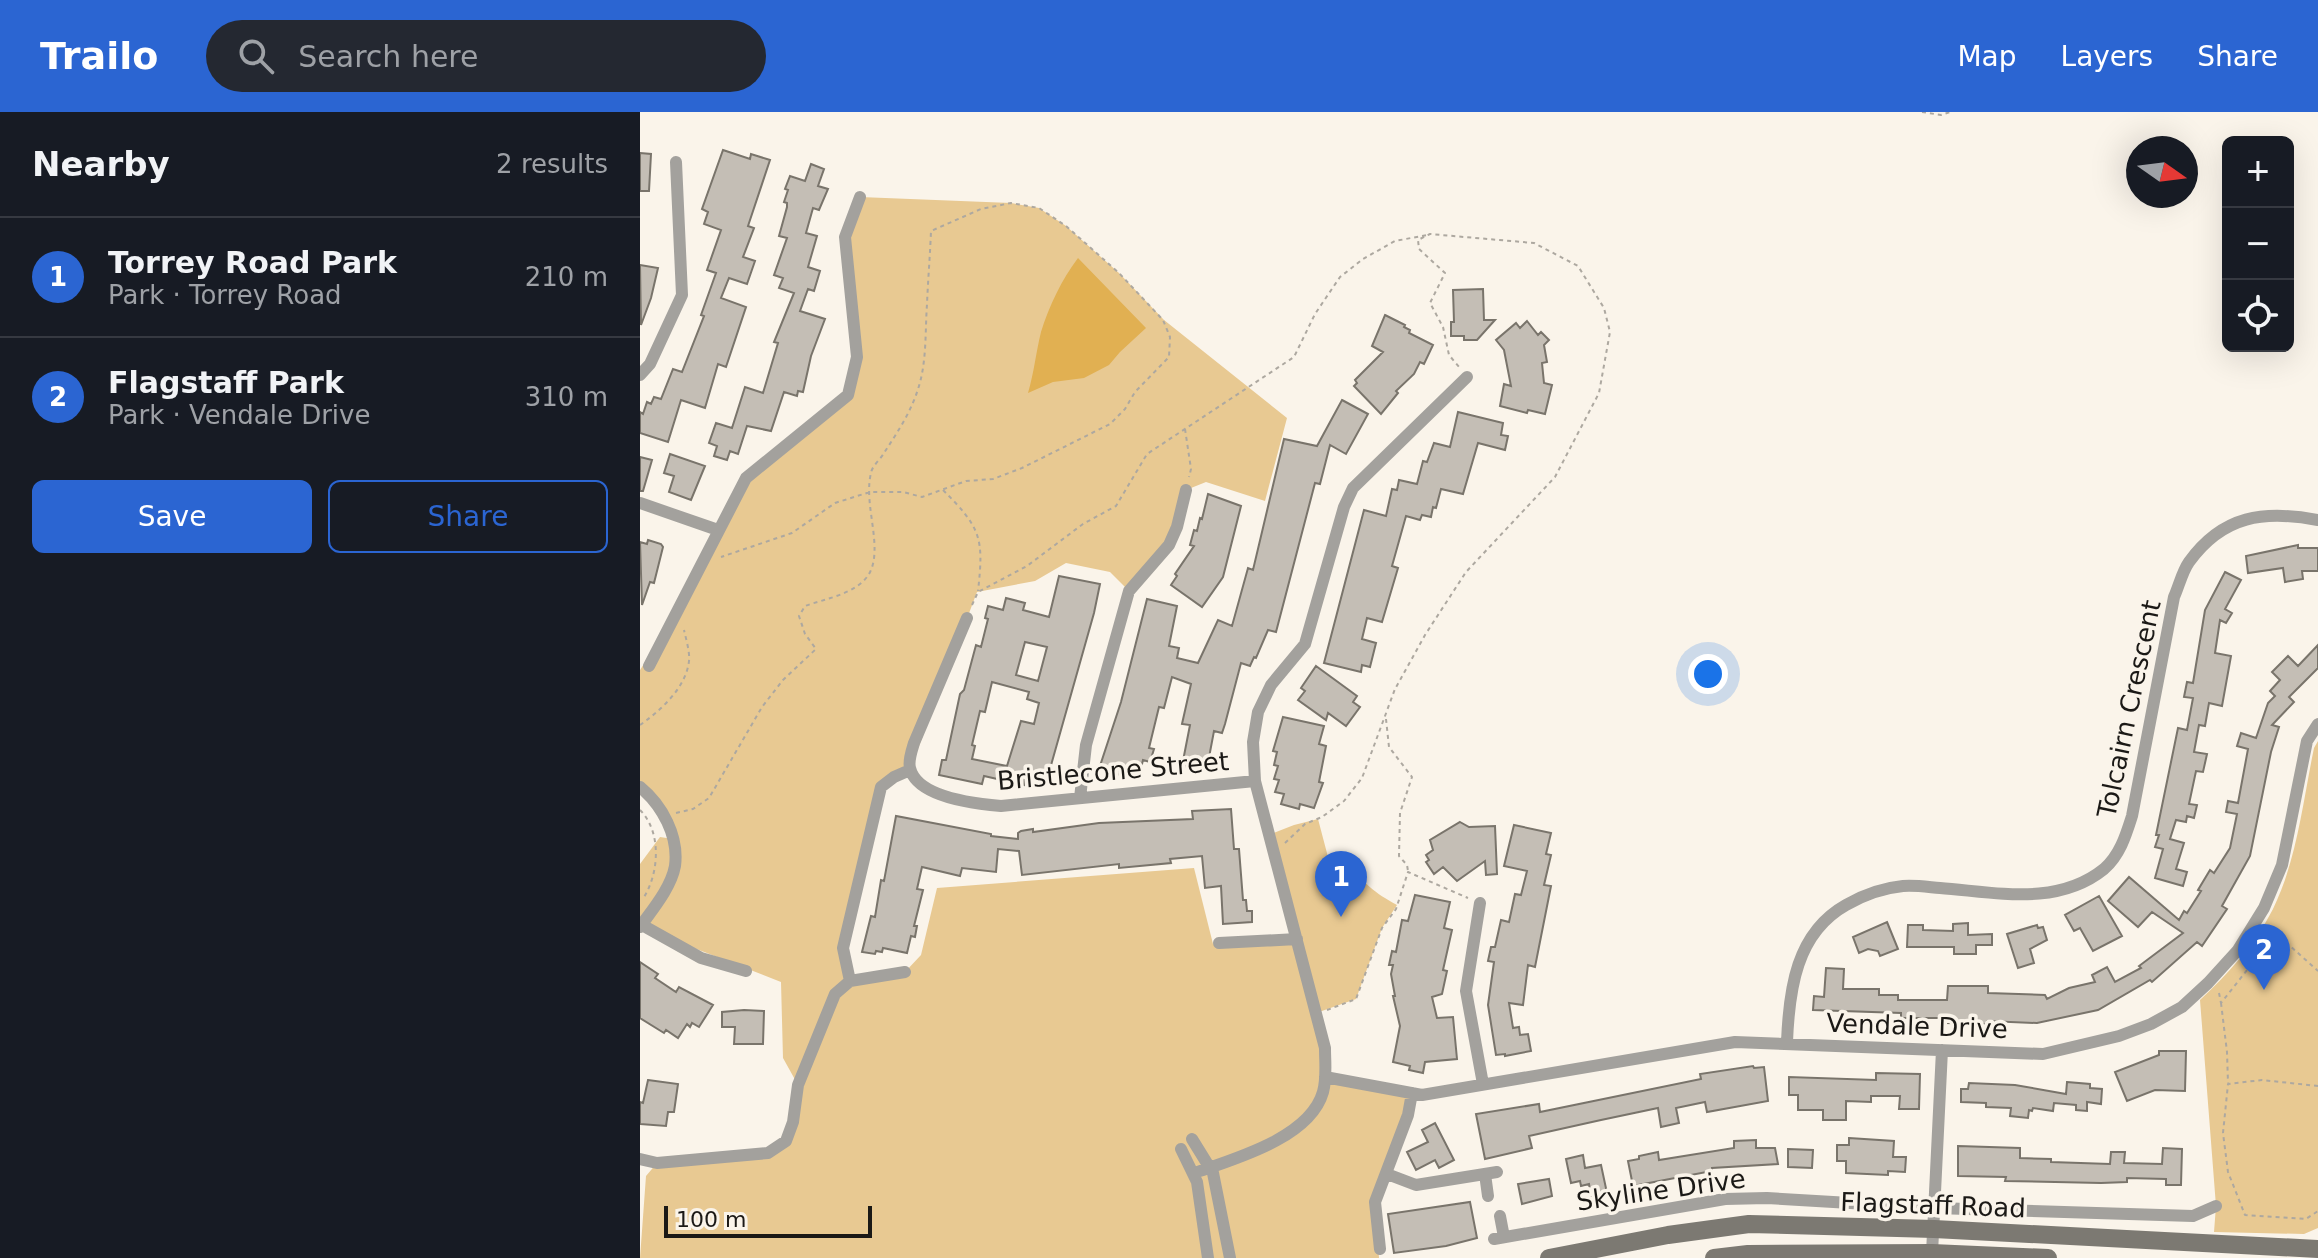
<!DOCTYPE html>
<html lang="en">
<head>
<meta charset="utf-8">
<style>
  :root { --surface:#171b24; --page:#242831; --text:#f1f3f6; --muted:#9ea1a6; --line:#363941; --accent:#2b65d2 }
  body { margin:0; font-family:"DejaVu Sans",sans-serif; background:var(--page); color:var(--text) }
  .controls { position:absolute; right:24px; top:24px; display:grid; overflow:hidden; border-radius:12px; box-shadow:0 8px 32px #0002 }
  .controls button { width:72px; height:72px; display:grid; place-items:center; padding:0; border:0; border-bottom:2px solid var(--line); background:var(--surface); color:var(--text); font:40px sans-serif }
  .compass { position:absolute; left:1486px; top:24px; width:72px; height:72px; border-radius:50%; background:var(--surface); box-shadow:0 8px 32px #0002; rotate:104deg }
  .scale { position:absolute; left:24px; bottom:20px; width:208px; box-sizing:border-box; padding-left:8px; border:4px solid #1b1916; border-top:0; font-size:22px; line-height:28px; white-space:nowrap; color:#1b1916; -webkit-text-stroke:6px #faf4ea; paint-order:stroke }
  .you { position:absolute; left:1068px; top:562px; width:28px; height:28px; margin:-20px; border:6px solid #fff; border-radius:50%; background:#1a73e8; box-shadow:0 0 0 12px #1a73e833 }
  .badge { display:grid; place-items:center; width:52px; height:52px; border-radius:50%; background:var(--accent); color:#fff; font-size:26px; font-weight:700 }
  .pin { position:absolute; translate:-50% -66px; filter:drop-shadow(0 2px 4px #0008) }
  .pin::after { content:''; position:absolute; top:42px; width:28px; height:24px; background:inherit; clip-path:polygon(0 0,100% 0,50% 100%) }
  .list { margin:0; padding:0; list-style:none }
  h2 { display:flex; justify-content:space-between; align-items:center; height:104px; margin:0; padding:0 32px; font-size:34px }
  h2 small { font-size:26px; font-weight:400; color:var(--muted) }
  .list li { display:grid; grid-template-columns:52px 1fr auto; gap:24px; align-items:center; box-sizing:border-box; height:120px; padding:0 32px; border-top:2px solid var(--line) }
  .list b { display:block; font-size:30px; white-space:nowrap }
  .list p { margin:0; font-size:26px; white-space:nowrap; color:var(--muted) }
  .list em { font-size:26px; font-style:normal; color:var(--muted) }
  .actions { display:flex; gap:16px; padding:24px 32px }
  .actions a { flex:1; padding:18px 0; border:2px solid var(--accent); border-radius:12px; text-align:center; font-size:28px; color:var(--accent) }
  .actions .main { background:var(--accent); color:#fff }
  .icon { flex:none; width:44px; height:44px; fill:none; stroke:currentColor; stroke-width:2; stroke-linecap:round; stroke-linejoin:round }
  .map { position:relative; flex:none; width:1678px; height:1146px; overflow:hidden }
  header { display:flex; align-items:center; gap:48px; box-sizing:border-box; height:112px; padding:0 40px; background:var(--accent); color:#fff }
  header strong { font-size:38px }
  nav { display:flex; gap:44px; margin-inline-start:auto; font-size:28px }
  .search { width:560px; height:72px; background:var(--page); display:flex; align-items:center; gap:20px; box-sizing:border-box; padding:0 28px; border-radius:44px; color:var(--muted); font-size:30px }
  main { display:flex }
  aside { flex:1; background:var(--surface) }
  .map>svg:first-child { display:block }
  .green { fill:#e8c992 }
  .water { fill:#e1b052 }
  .building { fill:#c4beb5; stroke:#79746b; stroke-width:2; fill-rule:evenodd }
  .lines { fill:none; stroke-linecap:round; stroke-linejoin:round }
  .path { stroke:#ada8a0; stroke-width:2; stroke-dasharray:4 4; stroke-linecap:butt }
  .minor { stroke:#a3a19d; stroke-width:12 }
  .secondary { stroke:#7c7972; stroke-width:18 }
  .labels { text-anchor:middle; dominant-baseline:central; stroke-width:7; stroke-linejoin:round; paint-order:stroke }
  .street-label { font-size:26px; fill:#1b1916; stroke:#faf4ea }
</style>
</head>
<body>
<header>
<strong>Trailo</strong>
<div class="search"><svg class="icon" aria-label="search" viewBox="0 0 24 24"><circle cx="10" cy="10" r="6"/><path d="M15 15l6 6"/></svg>Search here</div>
<nav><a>Map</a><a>Layers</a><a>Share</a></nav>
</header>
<main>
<aside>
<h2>Nearby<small>2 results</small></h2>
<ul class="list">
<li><span class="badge">1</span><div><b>Torrey Road Park</b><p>Park · Torrey Road</p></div><em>210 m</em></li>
<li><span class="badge">2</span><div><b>Flagstaff Park</b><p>Park · Vendale Drive</p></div><em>310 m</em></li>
</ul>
<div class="actions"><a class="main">Save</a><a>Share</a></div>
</aside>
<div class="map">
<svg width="1678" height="1146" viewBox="0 0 1678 1146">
  <rect width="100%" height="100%" fill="#faf4ea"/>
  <!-- green -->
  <path class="green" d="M220,85L371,91L399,96L426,114L479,161L524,208L647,306L625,389L566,370L546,378L537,415L489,479L470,460L426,451L395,469L337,480L270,658L241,675L203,836L211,869L265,860L281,843L297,776L554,756L573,832L657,827L686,965L772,981L735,1090L739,1146H0L6,1064L17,1051L128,1041L146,1029L158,973L143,946L141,870L0,815V752L20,725L33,727L0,675V558L33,507L106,366L208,283L217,245L205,125Z
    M1678,629V1116L1664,1122L1574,1120L1576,1094L1560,888C1588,862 1615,832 1633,797C1657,748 1663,689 1674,636Z
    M678,707L688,745L709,749C722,771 735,781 757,793L742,816L716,887L679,900L631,722L654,713Z"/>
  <!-- water -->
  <path class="water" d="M438,146L506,216L480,240L469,253L444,266L413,270L388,281C394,261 396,240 401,220C409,194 422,167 438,146Z"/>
  <!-- building -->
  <path class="building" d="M83,38L110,47L111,42L130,48L108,114L114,116L103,145L115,149L107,172L89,166L81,186L106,195L86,255L78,252L65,296L41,288L28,330L0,321V300L3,302L7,290L11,292L14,285L21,287L33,257L42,260L64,204L61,203L76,161L67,158L81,118L64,112L68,100L62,97Z
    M0,41L11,42L9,79H0Z
    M171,52L184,57L178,74L188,77L179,98L173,96L166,121L177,124L168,155L180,159L174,179L168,177L160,199L185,207L171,244L163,280L158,279L157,284L144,280L131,319L107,314L98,342L90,339L87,348L74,344L77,334L69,331L76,311L92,316L105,275L123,281L138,231L134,230L154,181L139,176L143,166L134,163L147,126L139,124L147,95V91L144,90L148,78L145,77L150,64L165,69Z
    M0,153L18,156L11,186L1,213Z
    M843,177L844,208H855L837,228H824V224H811V210H814L813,178Z
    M745,203L765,213L764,215L770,218L769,221L793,233L784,252L780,250L774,262L756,279L758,281L741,302L714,274L717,271L715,268L743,240L732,234Z
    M887,209L898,223L901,220L909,228L904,233L907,250L902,251L904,271L912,273L905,302L888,298L887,301L860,294L864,272L871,274L864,238L856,228L876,211L880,216Z
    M702,288L728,302L706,342L690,333L680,372L675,371L636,520L628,518L616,546L614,545L610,554L601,551L585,612L582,621L574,619L567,656L542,654L550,613L542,612L551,572L532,565L524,596L519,595L509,636L514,637L510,650L503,648L499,664L484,660V664L459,657L481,590L507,487L537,494L529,534L539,536L537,546L558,551L578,508L592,514L608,456L613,458L644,327L677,334Z
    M818,300L863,311L861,323L868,324L865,338L838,331L823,382L801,377L796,396L793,395L791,405L782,403L780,408L766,404L752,454L758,456L742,510L727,506L722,527L736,531L730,555L722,553L721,560L684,551L724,398L746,404L752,377L757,378L759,368L777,372L783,349L787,350L794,331L810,335Z
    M30,342L65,354L51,388L29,380L34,364L24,361Z
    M0,345L12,348L3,379H0Z
    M568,382L601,394L583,465L562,495L531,473L537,464L535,462L554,434L550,433L554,418L557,419L560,406L562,407Z
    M8,428L21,432L23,435L14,471L10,470L2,493L0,430L7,432Z
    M1658,433V436H1678V459H1662L1663,467L1645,470L1643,456L1608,461L1606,444Z
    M1585,460L1601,468L1585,497L1592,501L1586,511L1580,508L1575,541L1591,544L1582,594L1569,591L1565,614L1559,613L1554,640L1567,642L1563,660L1556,659L1549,692L1557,693L1554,706L1547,704L1546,710L1536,708L1530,727L1544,731L1536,757L1547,760L1543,774L1515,766L1523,737L1515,735L1519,723H1516L1538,616L1547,618L1553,586L1544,585L1547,570L1553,571L1565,498Z
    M419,464L460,472L454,501L406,671L385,666L384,673L344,664L342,672L299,663L302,648H306L320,582L324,578L336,533L341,535L348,507L345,506L348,494L363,498L366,486L385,491L383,498L409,505ZM385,530L407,535L398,569L376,563ZM352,570L389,580L387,587L399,591L394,612L381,609L367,654L332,647L335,634L332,633L340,599L345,600Z
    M1678,533V556L1649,585L1654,590L1632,613L1639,615L1631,640L1610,744L1582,794L1587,797L1562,834L1557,830L1512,870L1510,868L1458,898L1397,911L1347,909V912L1306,911L1307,906H1261V901L1173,898L1174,884L1184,885L1186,856L1204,857L1203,877H1239V883H1258V888H1307L1308,874H1348V881L1405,883L1407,887L1429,876L1455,870L1452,863L1467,855L1475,870L1501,856L1499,854L1543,821L1512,800L1498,815L1468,789L1489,765L1539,808L1544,799L1547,801L1561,779L1558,778L1570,758L1574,761L1590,736L1597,702L1586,700L1588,689L1598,691L1608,637L1597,634L1601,621L1616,626L1628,591L1635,584L1630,579L1640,568L1632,560L1648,544L1658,554Z
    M676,554L717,584L713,590L720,595L706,614L688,601L686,608L658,588L665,579L661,576Z
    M643,605L684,614L679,632L686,634L679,670L683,671L674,696L660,692L659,697L641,692L644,682L635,680L639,668L634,667L638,654L634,653L637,640L633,639Z
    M591,697L594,737H599L603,788H606L607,799H612V810L583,812L581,774L565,776L562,744L530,747L531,751L479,756V752L382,763L379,739L358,737L356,760L322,756L320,764L282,755L277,777L283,778L274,814H277L275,825L271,824L267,841L243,836L242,840L236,839L235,842L222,840L231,804L235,805L241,768L244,769L256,704L351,722V724L378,727V721L381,719L393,717V720L459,711L553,707L552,699Z
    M820,710L829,715L855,714L857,762L846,763L845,749L817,769L803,755L794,762L786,750L789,748L786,743L793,738L790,728Z
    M874,713L911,721L906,742L911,743L904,773L911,774L895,855L888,853L883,893L869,891L873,916L879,915L880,923L888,922L891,939L865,944V942L856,943L848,893L854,850L848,849L851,835H855L861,808L869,810L875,782L881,783L887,759L864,754Z
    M775,783L810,790L804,816L812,818L803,858L807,859L802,882L792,885L797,906L813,905L817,947L785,950L783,961L769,958L770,954L753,950L760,914L753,884H755L751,862L753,853H749L752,839L756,840L762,808L768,809Z
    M1459,784L1482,824L1453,839L1440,816L1434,819L1425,803Z
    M1247,810L1258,837L1240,844L1238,839L1228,837L1219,841L1213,825Z
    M1328,811V823L1352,822V833H1336V842H1314V835H1267L1268,813H1283V818L1313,819V812Z
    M1397,813L1398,816L1403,815L1407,828L1390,837L1394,851L1378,856L1367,822Z
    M0,850L18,862L15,866L36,880L39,875L73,893L59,915L52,911L50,915L47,912L38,926L26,918L24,921L0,906Z
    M104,898L124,899L123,932H94L95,915H82V900Z
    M1519,939H1546L1545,979L1515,978L1487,989L1475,960L1519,943Z
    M1113,954L1114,956L1124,955L1128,989L1067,1000L1065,990L1036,996L1039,1011L1021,1015L1018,996L961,1008L889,1024L892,1036L845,1047L836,1002L899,992L900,1000L1061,967L1060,962Z
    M1236,961L1280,962L1279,997H1259L1260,984H1231V990L1206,989V1008H1183V998H1158V983H1149V965L1236,968Z
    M8,968L38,972L34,1000H28L26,1014L0,1012V990L3,991Z
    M1427,970L1450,972V976L1462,977L1461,992L1447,990V999L1436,998V993L1414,991L1413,999L1393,996L1392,999L1389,998L1388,1006L1370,1004L1371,996L1346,995V991L1321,990V977H1328L1329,971L1375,973L1426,982Z
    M795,1011L814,1048L799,1056L795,1048L776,1058L767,1040L788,1030L782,1018Z
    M1209,1026L1254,1029L1253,1045H1266L1265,1060L1248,1059V1063L1206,1061V1049H1197V1033H1209Z
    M1116,1028V1036H1135L1138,1052L1072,1056V1059L993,1074L988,1049L999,1047V1044L1018,1040L1019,1048L1094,1036V1029Z
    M1318,1034L1380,1036V1046L1411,1047V1050L1470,1052L1471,1040H1485L1484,1051L1522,1052L1523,1036L1542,1037L1541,1073H1526V1067L1487,1066V1070L1461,1071L1365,1069L1366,1065L1318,1064Z
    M1148,1037L1173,1038L1172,1056L1148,1055Z
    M943,1043L945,1056L961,1053L967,1081L951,1084L949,1072L941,1074L940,1069L931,1071L926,1047Z
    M909,1067L912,1084L882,1092L878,1072Z
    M830,1090L837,1126L806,1134L754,1141L748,1102Z"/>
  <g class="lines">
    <!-- path -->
    <path class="path" d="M1282,0L1301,3L1310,0
      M545,317L551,357L549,365
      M303,378C341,416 344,426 338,479
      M332,493L338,480L387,454L443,412L476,394L507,342L654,245L675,202L700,165L723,147L755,129L787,123
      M746,607L749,635L772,665L760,701L759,744L767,753L768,759
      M0,613C20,599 46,576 49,549C50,540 46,527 44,518
      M0,698C22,720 19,761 4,785
      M36,701L53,697L69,686L122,595L143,568L176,537L165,522L159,504L165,494C184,487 217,482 229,462C244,436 223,393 231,361C232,354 240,348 244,341C257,321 271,300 278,277C287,250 285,220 287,192C288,168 290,144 291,119L341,97L371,91L399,96L426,114L479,161L523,208L530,225L529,245L495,280L485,297L470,312L382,356L353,367L326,369L282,385L263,380H230L195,391L152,421L81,445
      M645,731L665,712L682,705L704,689L722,666L755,577L785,523L826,460L915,365L959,281L970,220L964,196L938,154L894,131L790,122L778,128L779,137L805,161L790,191L803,215L809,243L819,255
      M1624,820L1648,832L1678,859
      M1579,881L1581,891L1634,824
      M1581,891L1587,940L1588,971
      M687,898L716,887L742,816L756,797L768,760L828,786
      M1678,974L1622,968L1588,972L1583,1021L1588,1060L1605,1103L1666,1107L1678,1099"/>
    <!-- minor -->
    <path class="minor" d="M0,263L10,252L42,183L36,50
      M0,391L78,418
      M327,506L274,631C272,638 268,648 270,656C277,686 337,692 361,694L615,669
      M9,554L106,366L208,283L217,245L205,125L220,85
      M0,675C22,693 39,724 35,754C31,776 12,798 0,815
      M440,686L446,633L489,479L529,433L537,415L546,378
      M840,791L826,879L843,972
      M2,813L61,846L106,859
      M579,831L657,827
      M210,869L203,836L241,675L254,665L270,658
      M1147,930C1149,878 1156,821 1206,793C1225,782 1242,776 1263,774C1275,773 1288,775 1300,776C1355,780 1417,795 1464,757C1480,743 1486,723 1492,704L1534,485C1539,474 1542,460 1549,450C1583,403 1624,398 1678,408
      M685,965L782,983L1095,930L1403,942L1479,924L1511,912L1542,895L1568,871L1598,838L1624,796L1642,753L1667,629L1678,612
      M552,1027L573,1061L590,1146
      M541,1037L557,1070L568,1146
      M0,1047L17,1051L128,1041L146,1029L153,1010L158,973L195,882L210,869L265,860
      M554,1061C594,1047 670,1026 683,980C687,966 685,951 685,936L615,669L613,630L618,600L631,573L665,532L704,395L713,376L827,265
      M747,1062L776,1073L857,1060
      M845,1062L848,1084
      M860,1104L864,1125
      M854,1127L1085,1087L1127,1086L1295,1096L1553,1104L1576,1094
      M740,1137L735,1090L768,1003L772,981
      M1292,1141L1302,938"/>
    <!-- secondary -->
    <path class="secondary" d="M909,1146L1028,1123L1109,1112L1294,1117L1678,1137
      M1074,1146L1108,1142L1292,1141L1408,1146"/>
  </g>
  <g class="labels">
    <!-- street labels -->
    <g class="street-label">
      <text transform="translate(1489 597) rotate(-78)">Tolcairn Crescent</text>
      <text transform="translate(473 659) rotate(-5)">Bristlecone Street</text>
      <text transform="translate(1277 914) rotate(2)">Vendale Drive</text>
      <text transform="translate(1021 1078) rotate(-8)">Skyline Drive</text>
      <text transform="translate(1293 1093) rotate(2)">Flagstaff Road</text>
    </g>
  </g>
</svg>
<div class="controls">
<button>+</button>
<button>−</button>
<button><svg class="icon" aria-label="locate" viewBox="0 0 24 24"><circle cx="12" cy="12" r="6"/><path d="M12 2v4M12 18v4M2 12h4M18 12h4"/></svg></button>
</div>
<svg class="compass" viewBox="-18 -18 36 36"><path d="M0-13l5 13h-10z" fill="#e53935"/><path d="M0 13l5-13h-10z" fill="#9ea1a6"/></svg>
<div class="scale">100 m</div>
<div class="you"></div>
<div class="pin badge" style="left:701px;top:805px">1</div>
<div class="pin badge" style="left:1624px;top:878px">2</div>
</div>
</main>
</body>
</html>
